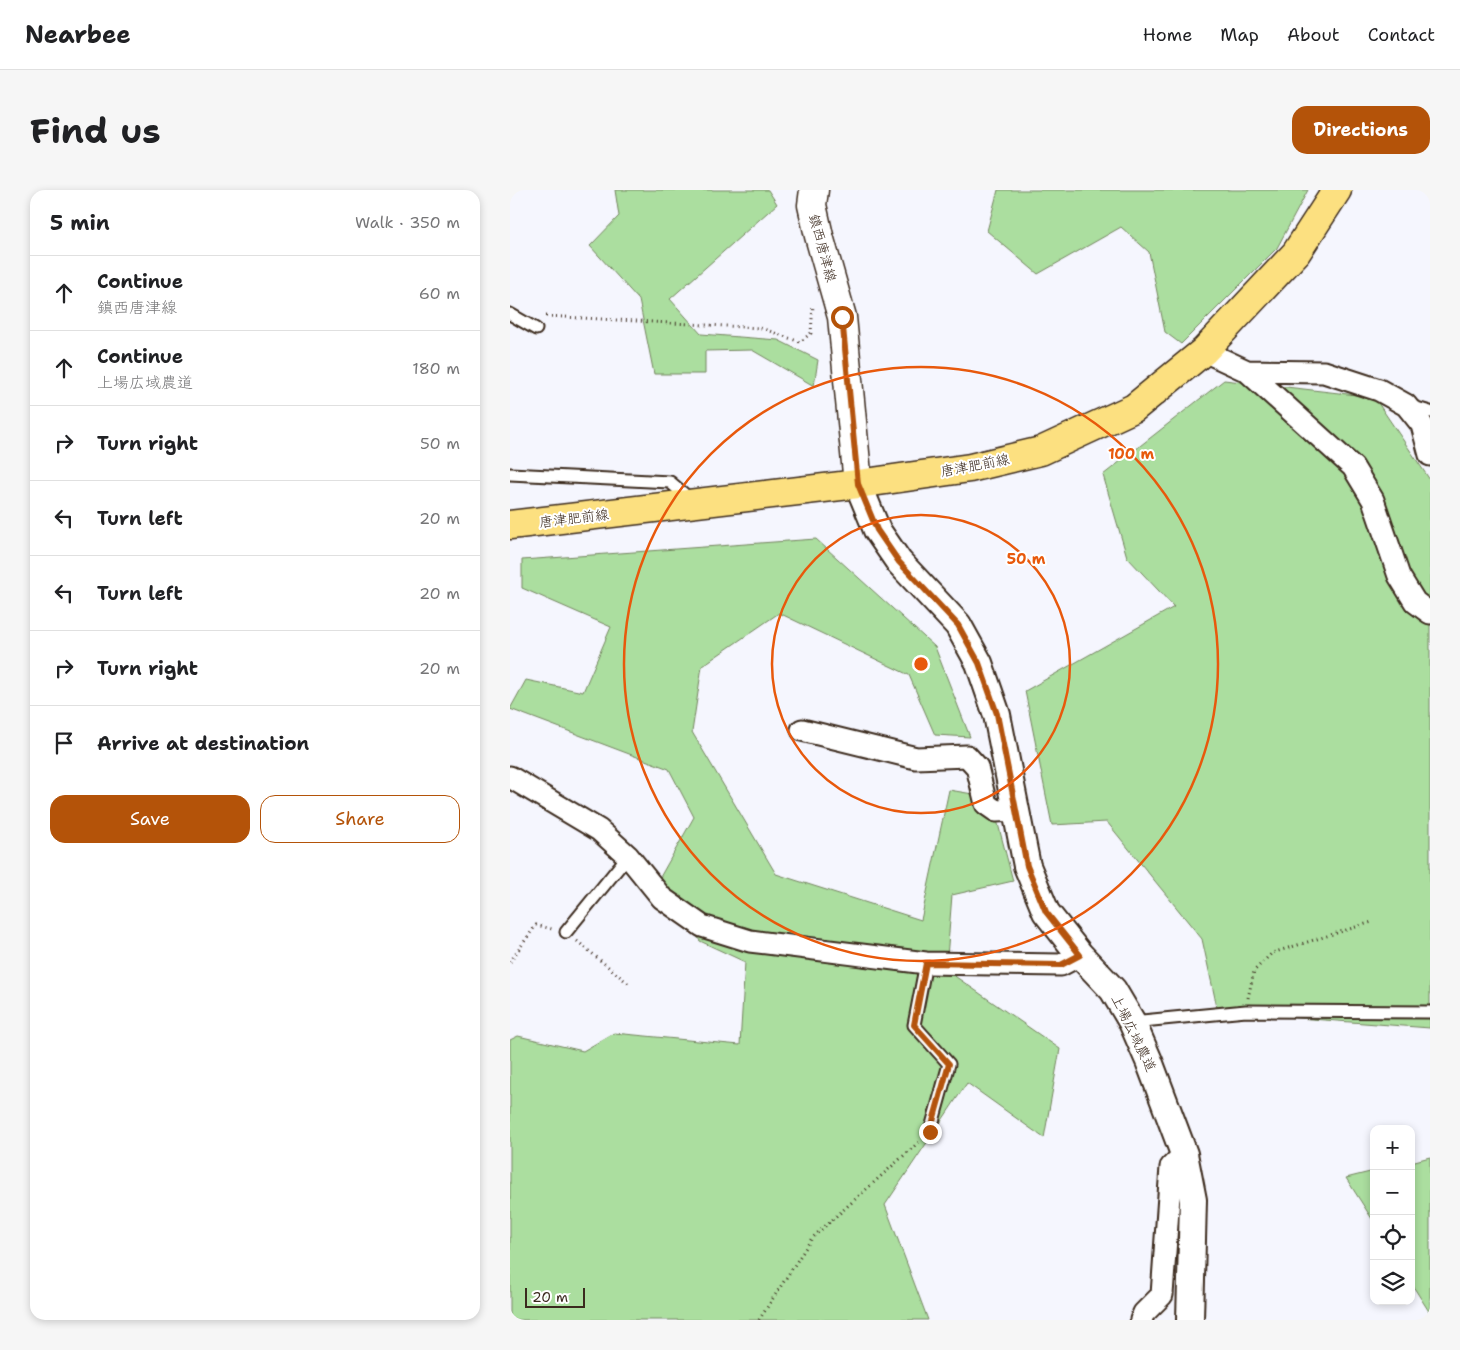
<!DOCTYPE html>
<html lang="en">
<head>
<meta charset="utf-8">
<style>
  :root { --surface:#fff; --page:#f6f6f6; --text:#202124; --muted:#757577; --line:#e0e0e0; --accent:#b45309 }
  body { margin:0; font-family:"Shantell Sans","Klee One",sans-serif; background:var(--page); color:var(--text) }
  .controls { position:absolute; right:15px; bottom:15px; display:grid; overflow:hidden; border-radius:10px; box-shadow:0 2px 8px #0003 }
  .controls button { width:45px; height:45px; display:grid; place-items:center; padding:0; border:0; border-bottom:1px solid var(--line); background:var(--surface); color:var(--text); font:25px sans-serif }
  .scale { position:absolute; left:15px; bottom:12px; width:60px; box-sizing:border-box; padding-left:5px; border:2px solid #3b2a1e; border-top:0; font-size:14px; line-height:18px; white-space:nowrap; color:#3b2a1e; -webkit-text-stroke:4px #fff; paint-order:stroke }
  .stop { position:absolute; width:15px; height:15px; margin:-11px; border:4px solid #b45309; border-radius:50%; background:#fff }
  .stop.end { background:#b45309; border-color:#fff; box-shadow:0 1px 5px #0008 }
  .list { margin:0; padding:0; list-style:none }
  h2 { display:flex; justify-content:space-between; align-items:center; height:65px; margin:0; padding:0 20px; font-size:21px }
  h2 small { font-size:16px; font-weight:400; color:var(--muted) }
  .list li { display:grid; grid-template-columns:32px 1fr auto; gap:15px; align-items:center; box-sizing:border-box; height:75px; padding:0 20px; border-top:1px solid var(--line) }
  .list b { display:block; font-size:19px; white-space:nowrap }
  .list p { margin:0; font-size:16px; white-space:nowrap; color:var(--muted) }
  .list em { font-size:16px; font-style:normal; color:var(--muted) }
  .actions { display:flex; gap:10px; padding:15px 20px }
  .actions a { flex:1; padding:11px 0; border:1px solid var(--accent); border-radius:15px; text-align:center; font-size:18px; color:var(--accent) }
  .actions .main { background:var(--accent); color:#fff }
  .icon { flex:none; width:28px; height:28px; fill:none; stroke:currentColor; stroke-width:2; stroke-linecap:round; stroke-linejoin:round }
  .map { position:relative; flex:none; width:920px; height:1130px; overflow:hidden; border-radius:15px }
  header { display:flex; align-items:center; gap:30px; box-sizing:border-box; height:70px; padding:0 25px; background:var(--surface); border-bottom:1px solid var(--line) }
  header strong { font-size:24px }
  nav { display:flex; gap:28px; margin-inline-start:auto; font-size:18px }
  .intro { display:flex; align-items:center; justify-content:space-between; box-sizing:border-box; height:120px; padding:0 30px }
  h1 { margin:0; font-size:35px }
  .button { padding:12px 22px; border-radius:15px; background:var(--accent); color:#fff; font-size:18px; font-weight:700 }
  main { display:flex; gap:30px; padding:0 30px }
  aside { flex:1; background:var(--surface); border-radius:15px; box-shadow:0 2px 8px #0003 }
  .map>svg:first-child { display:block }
  .green { fill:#abde9f; stroke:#73845e }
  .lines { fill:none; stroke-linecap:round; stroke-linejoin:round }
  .service-casing { stroke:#3b2a1e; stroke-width:15 }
  .minor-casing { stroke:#3b2a1e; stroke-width:25 }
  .tertiary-casing { stroke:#3b2a1e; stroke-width:30 }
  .secondary-casing { stroke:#3b2a1e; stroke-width:31 }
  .primary-casing { stroke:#3b2a1e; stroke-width:31 }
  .path { stroke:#3b2a1e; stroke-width:3; stroke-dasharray:1 4; stroke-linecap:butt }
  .service { stroke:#fff; stroke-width:11 }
  .minor { stroke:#fff; stroke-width:21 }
  .tertiary { stroke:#fff; stroke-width:26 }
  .secondary { stroke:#fff; stroke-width:28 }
  .primary { stroke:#fce080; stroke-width:28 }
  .route { stroke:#b45309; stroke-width:6 }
  .ring { fill:none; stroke:#e8590c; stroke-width:2.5 }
  .labels { text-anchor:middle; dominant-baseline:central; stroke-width:4; stroke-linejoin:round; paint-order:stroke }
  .street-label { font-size:14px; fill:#3b2a1e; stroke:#fff }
  .centre { fill:#e8590c; stroke:#fff; stroke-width:2.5 }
  .ring-label { font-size:15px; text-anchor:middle; font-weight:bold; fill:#e8590c; stroke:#fff; stroke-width:4; stroke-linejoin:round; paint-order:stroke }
</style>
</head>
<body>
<header>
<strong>Nearbee</strong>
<nav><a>Home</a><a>Map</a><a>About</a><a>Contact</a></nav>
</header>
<div class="intro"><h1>Find us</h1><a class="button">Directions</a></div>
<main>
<aside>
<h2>5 min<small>Walk · 350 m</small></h2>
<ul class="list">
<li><svg class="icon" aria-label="ahead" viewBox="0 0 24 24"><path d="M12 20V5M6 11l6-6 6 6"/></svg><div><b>Continue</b><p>鎮西唐津線</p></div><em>60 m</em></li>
<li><svg class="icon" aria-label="ahead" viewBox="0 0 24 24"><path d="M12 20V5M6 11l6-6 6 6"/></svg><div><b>Continue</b><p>上場広域農道</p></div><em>180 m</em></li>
<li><svg class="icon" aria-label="right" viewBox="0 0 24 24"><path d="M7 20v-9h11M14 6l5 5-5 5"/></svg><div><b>Turn right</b></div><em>50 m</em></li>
<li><svg class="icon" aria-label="left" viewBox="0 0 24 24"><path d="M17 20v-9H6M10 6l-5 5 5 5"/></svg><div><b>Turn left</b></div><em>20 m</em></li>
<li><svg class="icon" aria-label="left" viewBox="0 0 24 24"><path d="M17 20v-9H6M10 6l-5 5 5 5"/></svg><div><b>Turn left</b></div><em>20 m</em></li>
<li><svg class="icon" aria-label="right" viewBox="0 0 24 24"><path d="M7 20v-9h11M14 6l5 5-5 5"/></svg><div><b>Turn right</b></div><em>20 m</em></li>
<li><svg class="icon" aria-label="arrive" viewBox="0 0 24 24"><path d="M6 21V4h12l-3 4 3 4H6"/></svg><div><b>Arrive at destination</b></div></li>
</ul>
<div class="actions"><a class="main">Save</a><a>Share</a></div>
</aside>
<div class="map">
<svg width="920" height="1130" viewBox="0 0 920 1130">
  <rect width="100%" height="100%" fill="#f5f6fe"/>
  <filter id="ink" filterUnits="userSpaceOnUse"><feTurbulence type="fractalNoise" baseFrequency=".02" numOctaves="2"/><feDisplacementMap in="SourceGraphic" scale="10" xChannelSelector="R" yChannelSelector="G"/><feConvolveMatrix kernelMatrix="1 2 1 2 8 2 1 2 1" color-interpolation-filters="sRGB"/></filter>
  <g filter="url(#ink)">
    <!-- green -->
    <path class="green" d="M105,0H258L267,14L160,109L191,144L268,150L308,170L304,196L242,160L195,161V184H144L129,110L80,56L109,26Z
      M488,0H798L767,58L671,154L655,142L639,62L611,37L528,84L477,41Z
      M714,190L864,207L920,290V838L708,822L692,749L597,632L542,635L515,501L664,417L617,367L593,285Z
      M306,349L425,457L460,547L425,545L399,485L269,423L192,476L182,542L266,684L411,730L439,600L481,607L503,691L442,705L436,780L550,859L534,948L457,893L375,1015L418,1130H0V850L8,846L73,861L104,843L230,855L235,772L190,751L149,689L184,627L159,579L0,519L16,490L73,502L101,437L12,398V370Z
      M920,967V1123L901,1093V972Z
      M864,981V1032L836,988Z"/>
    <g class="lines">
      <!-- service casing -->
      <g class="service-casing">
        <path id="service" d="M0,124L26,139
          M900,216L920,222
          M0,284L160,292L181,310
          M56,742L118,666
          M416,773L404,835L439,874L420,942
          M622,832L736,821L920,822"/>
      </g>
      <!-- minor casing -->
      <g class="minor-casing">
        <path id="minor" d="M694,161L737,181L843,277L863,310L889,386L905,412L920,423
          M737,181L814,182L869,200L896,215L912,235L920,265
          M292,540L406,568L457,566L467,577L476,614L486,621L506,620
          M0,587L89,640L118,666L152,708L192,736L240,751L416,773L551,775L570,765
          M631,1130L634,1123L652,1105L661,977L674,964"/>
      </g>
      <!-- tertiary casing -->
      <g class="tertiary-casing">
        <path id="tertiary" d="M348,294L367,340L389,372L448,435L469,473L487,525L517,676L536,722L570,765L603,800L622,832L639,871L674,964L683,1010L680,1130"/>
      </g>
      <!-- secondary casing -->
      <g class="secondary-casing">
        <path id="secondary" d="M304,0L302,15L309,46L332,127L348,294"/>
      </g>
      <!-- primary casing -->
      <g class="primary-casing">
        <path id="primary" d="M0,335L348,294L460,278L531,261L624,218L694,161L786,63L827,0"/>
      </g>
      <!-- path -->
      <path class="path" d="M36,126L251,138L290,152L301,143L303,115
        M67,751L119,794
        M0,772L26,735L42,739
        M738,808L744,781L762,763L862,732
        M249,1130L302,1048L409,952"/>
      <!-- service -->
      <use href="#service" class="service"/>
      <!-- minor -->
      <use href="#minor" class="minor"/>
      <!-- tertiary -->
      <use href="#tertiary" class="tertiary"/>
      <!-- secondary -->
      <use href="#secondary" class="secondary"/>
      <!-- primary -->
      <use href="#primary" class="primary"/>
    </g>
  </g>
  <g class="lines" filter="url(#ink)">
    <!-- route -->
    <path class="route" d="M332,127L348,294L367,340L389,372L448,435L469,473L487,524L517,676L536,722L570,765L551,775L416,773L404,835L439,874L420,942"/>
  </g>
  <!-- distance rings -->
  <g class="ring">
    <circle cx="411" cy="474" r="149"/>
    <circle cx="411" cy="474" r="297"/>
  </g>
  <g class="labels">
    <!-- street labels -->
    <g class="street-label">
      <text transform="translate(313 58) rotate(75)">鎮西唐津線</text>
      <text transform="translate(465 275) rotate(-11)">唐津肥前線</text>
      <text transform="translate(64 328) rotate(-7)">唐津肥前線</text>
      <text transform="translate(624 843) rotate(64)">上場広域農道</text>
    </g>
  </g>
  <circle cx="411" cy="474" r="8" class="centre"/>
  <g class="ring-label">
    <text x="621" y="269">100 m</text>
    <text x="516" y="374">50 m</text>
  </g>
</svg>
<div class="controls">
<button>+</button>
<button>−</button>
<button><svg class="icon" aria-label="locate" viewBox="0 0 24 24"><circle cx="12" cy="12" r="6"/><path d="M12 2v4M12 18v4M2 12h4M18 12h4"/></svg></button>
<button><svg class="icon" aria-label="layers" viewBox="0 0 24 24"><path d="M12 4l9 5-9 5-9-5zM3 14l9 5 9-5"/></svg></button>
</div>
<div class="scale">20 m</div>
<div class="stop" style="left:332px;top:127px"></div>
<div class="stop end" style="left:420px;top:942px"></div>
</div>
</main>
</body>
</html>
